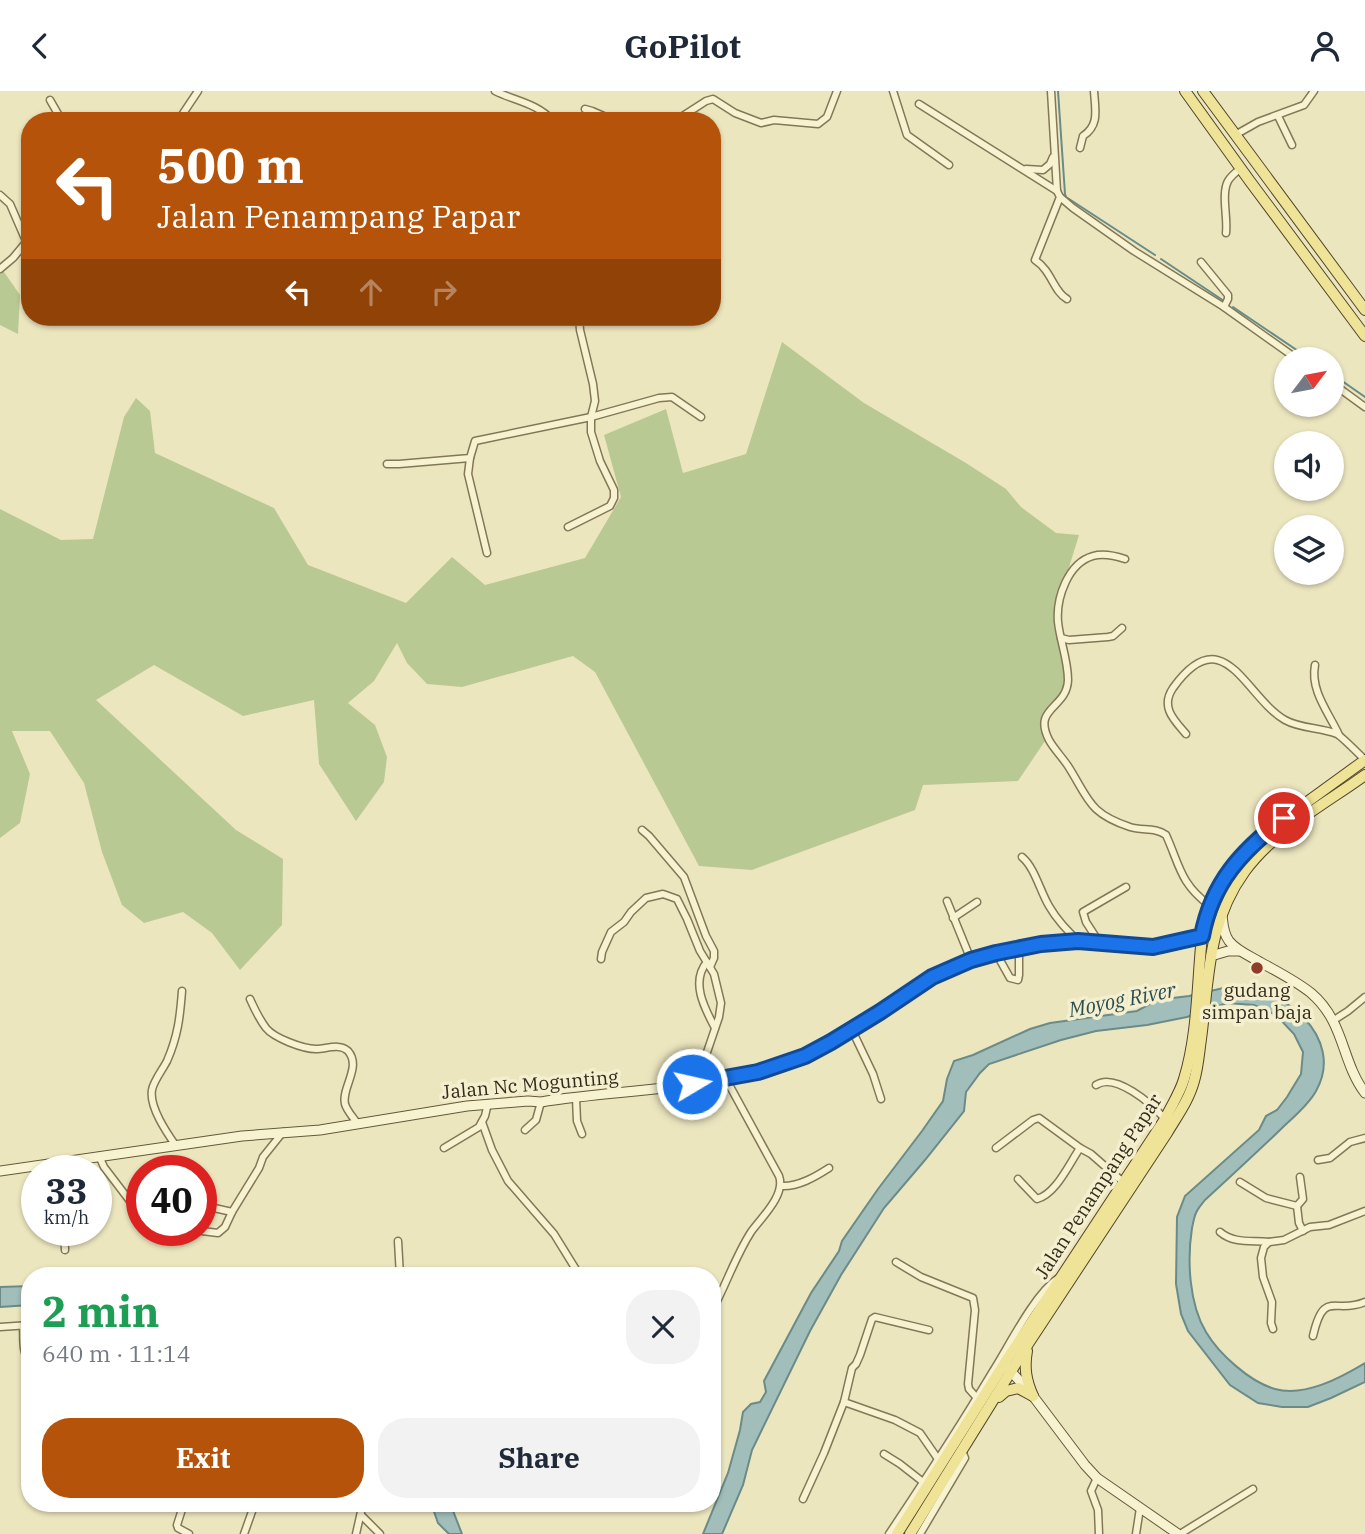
<!DOCTYPE html>
<meta charset="utf-8">
<style>
:root{--surface:#fff;--page:#f2f2f3;--text:#1f2937;--muted:#747a83;--accent:#b45309}
body{margin:0;font-family:"IBM Plex Serif",serif;background:var(--page);color:var(--text);height:100vh;display:flex;flex-direction:column;font-size:26px;white-space:nowrap}
*{box-sizing:border-box;margin:0}
p{font-size:23px;color:var(--muted)}
.icon{flex:none;width:38px;height:38px;fill:none;stroke:currentColor;stroke-width:2;stroke-linecap:round;stroke-linejoin:round}
.map{position:relative;flex:1;overflow:hidden}
.side{position:absolute;left:21px;top:1176px;width:700px;height:245px;display:flex;flex-direction:column;background:var(--surface);border-radius:28px;box-shadow:0 2px 5px #0004}
.side>*{flex:none}
.guide{position:absolute;left:21px;top:21px;width:700px;height:214px;border-radius:28px;box-shadow:0 2px 5px #0004;background:#b45309;color:#fff;overflow:hidden}
.needle{width:46px;rotate:58deg}
.tools{position:absolute;left:1274px;top:256px;display:grid;gap:14px}
.tools a{display:grid;place-items:center;width:70px;height:70px;border-radius:50%;background:var(--surface);box-shadow:0 2px 5px #0004;font-size:35px}
.speed{position:absolute;left:21px;top:1064px;display:flex;gap:14px;font-size:35px;font-weight:700;text-align:center}
.speed>*{display:grid;place-content:center;width:91px;height:91px;border-radius:50%;background:var(--surface);box-shadow:0 2px 5px #0004;line-height:1}
.speed small{font-size:18px;font-weight:400}
.speed .limit{border:10px solid #d22;background:#fff;color:#111}
.pin{position:absolute;display:grid;place-items:center;width:60px;height:60px;color:#fff;margin:-30px;border:4px solid #fff;border-radius:50%;box-shadow:0 2px 7px #0007}
.me{position:absolute;width:77px;margin:-38px;rotate:81deg;stroke-linejoin:round;filter:drop-shadow(0 0 5px #0008)}
.turn{display:flex;align-items:center;gap:24px;height:147px;padding:0 21px;font-size:32px}
.turn .icon{width:91px;height:91px;stroke-width:2.5}
.turn b{display:block;font-size:49px;line-height:60px}
.lanes{display:flex;align-items:center;height:66px;padding:0 21px;background:#0003;justify-content:center;gap:35px;direction:ltr}
.lanes .off{opacity:.35}
.round{display:grid;place-items:center;flex:none;width:74px;height:74px;border-radius:28px;background:var(--page)}
.summary{display:flex;align-items:center;justify-content:space-between;height:119px;padding:0 21px}
h1{font-size:42px;font-weight:700;line-height:52px;color:#1e9e55}
.action{display:flex;gap:14px;margin-top:auto;padding:14px 21px}
.action a{flex:1;height:80px;border-radius:28px;background:var(--accent);color:#fff;font-size:28px;font-weight:700;line-height:80px;text-align:center}
.action a+a{background:var(--page);color:var(--text)}
header{display:flex;justify-content:space-between;align-items:center;height:91px;padding:0 21px;background:var(--surface);font-size:32px;font-weight:700}
.map>svg:first-child{display:block}
.green{fill:#b9c993}
.water{fill:#a2beba;stroke:#6a8b88;stroke-width:2}
.lines{fill:none;stroke-linecap:round;stroke-linejoin:round}
.stream{stroke:#6a8b88;stroke-width:2}
.street-casing{stroke:#837758;stroke-width:9}
.secondary-casing{stroke:#65583b;stroke-width:11}
.primary-casing{stroke:#51442c;stroke-width:12}
.street{stroke:#f7f3d1;stroke-width:6}
.secondary{stroke:#f7f3d1;stroke-width:9}
.primary{stroke:#efe397;stroke-width:10}
.route-casing{stroke:#114b97;stroke-width:18}
.route{stroke:#1a73e8;stroke-width:12}
.poi-dot{fill:#903c2a;stroke:#f4efce;stroke-width:2.5}
.labels{text-anchor:middle;dominant-baseline:central;stroke-width:7;stroke-linejoin:round;paint-order:stroke}
.poi-label{font-size:19px;fill:#332b1c;stroke:#f4efce}
.street-label{font-size:19px;fill:#332b1c;stroke:#f4efce}
.water-label{font-size:21px;font-style:italic;fill:#2c4e53;stroke:#f4efce}
</style>
<header><svg class="icon" aria-label="back" viewBox="0 0 24 24"><path d="M15 5l-7 7 7 7"/></svg>GoPilot<svg class="icon" aria-label="person" viewBox="0 0 24 24"><circle cx="12" cy="8" r="4"/><path d="M4 21q1-7 8-7t8 7"/></svg></header>
<div class="map">
<svg width="1365" height="1443" viewBox="0 0 1365 1443">
<rect width="100%" height="100%" fill="#ece6bf"/>
<g class="green">
<path d="M0,179L4,181L20,204L18,243L0,234Z"/>
<path d="M782,251L864,312L966,372L1006,398L1021,416L1056,442L1079,444L1057,515L1065,583L1063,603L1046,627L1049,644L1018,690L923,694L915,719L752,779L699,775L595,581L573,565L462,596L427,593L407,572L397,552L374,590L348,612L375,634L387,666L384,691L356,730L319,673L314,609L243,625L154,574L96,609L236,739L283,768L282,834L240,879L212,842L183,821L144,832L122,814L102,761L84,692L50,640H12L30,683L20,732L0,747V418L61,449L93,448L124,326L136,307L150,320L155,362L274,417L308,474L406,512L452,466L485,494L585,467L621,406L604,344L666,318L683,382L746,363Z"/>
</g>
<g class="water">
<path d="M1232,895C1257,896 1286,908 1304,927C1323,947 1331,974 1316,1000C1308,1015 1292,1027 1280,1039C1255,1063 1230,1086 1205,1109C1202,1113 1198,1117 1196,1122C1194,1126 1193,1133 1192,1137C1187,1169 1189,1213 1206,1241C1219,1263 1250,1291 1275,1298C1305,1306 1340,1287 1365,1272V1291L1331,1307L1308,1316H1282L1258,1312L1230,1294L1188,1240L1181,1223L1176,1193L1177,1126L1185,1105L1259,1039L1266,1025L1277,1019L1287,1006L1301,983L1303,961L1294,943L1276,924L1254,914L1227,912L1187,926L1147,934L1096,940L1061,949L989,973L980,982L966,1001L964,1020L925,1069L884,1117L841,1184L810,1240L752,1359L743,1394L722,1443H703L728,1382L740,1339L743,1321L751,1313L760,1311L766,1301L764,1290L811,1202L839,1160L842,1150L878,1098L922,1040L943,1010L947,988L954,970L973,964L1030,938L1050,932L1137,920L1157,909L1189,905Z"/>
<path d="M30,1195V1214L0,1216V1196Z"/>
<path d="M431,1412H450L462,1443H449L438,1432Z"/>
</g>
<g class="lines">
<g class="stream">
<path d="M1058,0L1065,103L1066,106L1155,164"/>
<path d="M1161,168L1224,210"/>
<path d="M1233,216L1310,268"/>
<path d="M1332,283L1365,306"/>
</g>
<g class="street-casing">
<g id="street">
<path d="M495,0C515,10 537,12 553,30"/>
<path d="M893,0L907,44L949,74"/>
<path d="M1051,0L1057,100L1060,106L1073,117L1134,160L1224,216L1297,268"/>
<path d="M50,9L62,30"/>
<path d="M919,13L1057,100"/>
<path d="M585,18L592,20L615,30"/>
<path d="M1278,25L1292,54"/>
<path d="M178,30L198,0"/>
<path d="M675,30L706,10L713,8L735,22L761,32L774,29L818,33L827,26L837,0"/>
<path d="M1235,44L1258,31L1304,14L1314,0"/>
<path d="M1080,57L1083,45C1100,34 1095,18 1094,0"/>
<path d="M1026,78L1043,79L1050,73L1053,66"/>
<path d="M0,104L10,113L26,150"/>
<path d="M1060,106L1035,169C1052,180 1053,200 1067,208"/>
<path d="M28,119H30"/>
<path d="M1226,142C1228,127 1221,103 1228,90C1231,85 1236,81 1240,78"/>
<path d="M1201,171L1228,204V208L1224,216"/>
<path d="M0,178L13,167L28,149"/>
<path d="M1332,292L1365,316"/>
<path d="M470,367L468,383L487,462"/>
<path d="M387,373H399L470,367L475,350L591,326L659,307L672,306L701,326"/>
<path d="M568,436L610,415L614,407V399L600,370L591,341V326L595,310L593,293L580,239L579,226"/>
<path d="M1125,468C1116,465 1103,462 1093,465C1068,472 1056,507 1058,531C1060,550 1068,569 1068,589C1067,618 1032,616 1049,649C1054,658 1062,666 1068,675C1089,708 1088,722 1130,736C1143,740 1155,736 1166,744C1180,775 1180,792 1209,814"/>
<path d="M1061,547L1069,549L1108,546L1113,545L1122,537"/>
<path d="M1315,574C1310,600 1329,622 1339,644"/>
<path d="M1186,643C1174,629 1160,616 1173,597C1224,526 1245,606 1285,629C1301,638 1320,636 1337,643C1342,646 1359,663 1365,669"/>
<path d="M642,739L649,745L684,786L706,845L714,860V867L710,876"/>
<path d="M1022,766C1035,777 1040,800 1049,815C1057,829 1067,839 1078,850"/>
<path d="M947,810L971,869"/>
<path d="M953,827L977,811"/>
<path d="M1099,851L1086,831L1083,821L1126,796"/>
<path d="M996,862L1010,887L1018,889L1019,884V857"/>
<path d="M601,868L602,861L611,841L624,831L631,821L646,807L663,803L677,808L687,828L700,860L714,883L721,912L719,926L704,970L708,991"/>
<path d="M707,871C690,891 705,918 715,937"/>
<path d="M250,908C254,917 260,929 266,937C274,947 303,958 316,958C326,958 340,952 348,960C362,976 341,997 345,1013C347,1020 353,1026 357,1032"/>
<path d="M1334,929L1348,920L1365,906"/>
<path d="M852,939L873,983L881,1008"/>
<path d="M1096,994C1115,981 1152,1013 1165,1028"/>
<path d="M576,1007L577,1030L582,1043"/>
<path d="M482,1031L492,1059L508,1090L554,1143L580,1185"/>
<path d="M525,1039L536,1029L541,1011"/>
<path d="M176,1055C167,1042 149,1016 152,999C153,991 163,978 167,970C178,945 180,926 182,900"/>
<path d="M444,1057L479,1036L485,1025L488,1012"/>
<path d="M996,1057L1033,1029L1039,1027L1080,1057"/>
<path d="M99,1065L104,1076L136,1118L138,1121H142"/>
<path d="M1318,1069L1330,1067L1350,1051L1365,1047"/>
<path d="M1018,1088L1037,1108C1056,1103 1069,1073 1080,1057L1091,1063L1123,1091"/>
<path d="M1240,1091L1266,1107L1297,1115L1299,1132L1303,1140"/>
<path d="M781,1095C798,1096 815,1086 829,1077"/>
<path d="M201,1114L232,1121"/>
<path d="M1297,1115L1303,1108L1300,1086"/>
<path d="M64,1139L65,1159"/>
<path d="M202,1140L218,1142L225,1136L232,1121L259,1077L263,1066L283,1041"/>
<path d="M1220,1141C1234,1153 1252,1149 1269,1151"/>
<path d="M398,1150L400,1185"/>
<path d="M896,1171L921,1186L973,1207L975,1219L968,1293L969,1298L977,1307"/>
<path d="M712,1220C726,1194 735,1166 751,1141C761,1127 786,1104 779,1085L726,988"/>
<path d="M23,1235C24,1246 21,1261 30,1270"/>
<path d="M0,1236L30,1234"/>
<path d="M1273,1238L1271,1232L1272,1211L1263,1186L1261,1167L1264,1156L1269,1151L1284,1149L1310,1136L1329,1134L1365,1120"/>
<path d="M929,1239L875,1226L872,1228L860,1264L856,1273L852,1277L844,1311L895,1329L920,1342L938,1368"/>
<path d="M1313,1245C1324,1197 1335,1224 1365,1211"/>
<path d="M884,1363L900,1373L923,1391"/>
<path d="M1097,1387L1091,1400L1098,1419L1099,1443"/>
<path d="M803,1408L824,1362L844,1311"/>
<path d="M184,1412L177,1434L178,1437L189,1443"/>
<path d="M361,1424L380,1443"/>
<path d="M244,1443L255,1412"/>
<path d="M356,1443L363,1412"/>
<path d="M889,1443C925,1389 960,1335 993,1280C1009,1255 1034,1204 1057,1188"/>
<path d="M920,1443L965,1367L962,1360"/>
<path d="M1136,1443L1140,1417"/>
<path d="M1180,1443L1253,1398"/>
</g>
</g>
<g class="secondary-casing">
<g id="secondary">
<path d="M1222,824C1223,833 1223,842 1229,850C1237,860 1250,865 1260,871C1278,881 1296,890 1311,902C1345,931 1341,970 1365,1002"/>
<path d="M1211,865L1228,860H1240"/>
<path d="M0,1080L242,1045L320,1039L467,1015L528,1010L541,1011C629,997 723,1000 807,964C832,953 857,937 880,921C898,910 914,896 933,886C951,875 972,869 992,863C1025,853 1063,848 1097,851C1115,852 1132,856 1150,856C1168,856 1184,847 1202,845"/>
<path d="M1008,1277L1033,1305L1085,1374L1097,1387L1178,1443"/>
</g>
</g>
<g class="primary-casing">
<g id="primary">
<path d="M1185,0L1249,89L1365,245"/>
<path d="M1203,0L1365,219"/>
<path d="M1027,1260C1024,1277 1026,1289 1033,1305"/>
<path d="M999,1306L1006,1300L1018,1297L1033,1305"/>
<path d="M897,1443L1006,1270L1165,1028C1171,1015 1180,1002 1184,988C1198,943 1197,892 1202,845C1211,799 1232,771 1267,740L1365,669"/>
<path d="M910,1443L1028,1253L1167,1042C1177,1025 1189,1009 1194,990C1198,977 1199,962 1201,948C1209,888 1207,832 1245,780C1274,740 1325,713 1365,684"/>
</g>
</g>
<use href="#street" class="street"/>
<use href="#secondary" class="secondary"/>
<use href="#primary" class="primary"/>
</g>
<g class="lines">
<g class="route-casing">
<path id="route" d="M692,993L758,981L805,965L831,951L880,921L932,886L971,869L996,862L1041,853L1078,850L1153,856L1202,845C1212,791 1242,760 1284,727"/>
</g>
<use href="#route" class="route"/>
</g>
<circle class="poi-dot" cx="1257" cy="877" r="7"/>
<g class="labels">
<g class="poi-label">
<text x="1257" y="899">gudang<tspan x="1257" dy="22">simpan baja</tspan></text>
</g>
<g class="street-label">
<text transform="translate(530 993) rotate(-5)">Jalan Nc Mogunting</text>
<text transform="translate(1098 1095) rotate(-57)">Jalan Penampang Papar</text>
</g>
<g class="water-label">
<text transform="translate(1122 908) rotate(-11)">Moyog River</text>
</g>
</g>
</svg>
<div class="tools">
<a><svg class="needle" viewBox="-14 -14 28 28"><path d="M0-13l5 13h-10z" fill="#e53935"/><path d="M0 13l5-13h-10z" fill="#747a83"/></svg></a>
<a><svg class="icon" aria-label="sound" viewBox="0 0 24 24"><path d="M4 9h4l5-4v14l-5-4H4zM17 9q2 3 0 6"/></svg></a>
<a><svg class="icon" aria-label="layers" viewBox="0 0 24 24"><path d="M12 4l9 5-9 5-9-5zM3 14l9 5 9-5"/></svg></a>
</div>
<div class="speed"><div>33<small>km/h</small></div><div class="limit">40</div></div>
<div class="pin" style="left:1284px;top:727px;background:#d93025"><svg class="icon" aria-label="arrive" viewBox="0 0 24 24"><path d="M6 21V4h12l-3 4 3 4H6"/></svg></div>
<svg class="me" style="left:692px;top:993px" viewBox="-20 -20 40 40"><circle r="17" fill="#1a73e8" stroke="#fff" stroke-width="3"/><path d="M0-11L8 9 0 5-8 9z" fill="#fff"/></svg>
<div class="guide">
<div class="turn"><svg class="icon" aria-label="left" viewBox="0 0 24 24"><path d="M17 20v-9H6M10 6l-5 5 5 5"/></svg><div><b>500 m</b>Jalan Penampang Papar</div></div>
<div class="lanes"><svg class="icon" aria-label="left" viewBox="0 0 24 24"><path d="M17 20v-9H6M10 6l-5 5 5 5"/></svg><svg class="icon off" aria-label="ahead" viewBox="0 0 24 24"><path d="M12 20V5M6 11l6-6 6 6"/></svg><svg class="icon off" aria-label="right" viewBox="0 0 24 24"><path d="M7 20v-9h11M14 6l5 5-5 5"/></svg></div>
</div>
<section class="side">
<div class="summary"><div><h1>2 min</h1><p>640 m · 11:14</p></div><a class="round"><svg class="icon" aria-label="close" viewBox="0 0 24 24"><path d="M6 6l12 12M18 6L6 18"/></svg></a></div>
<div class="action"><a>Exit</a><a>Share</a></div>
</section>
</div>
